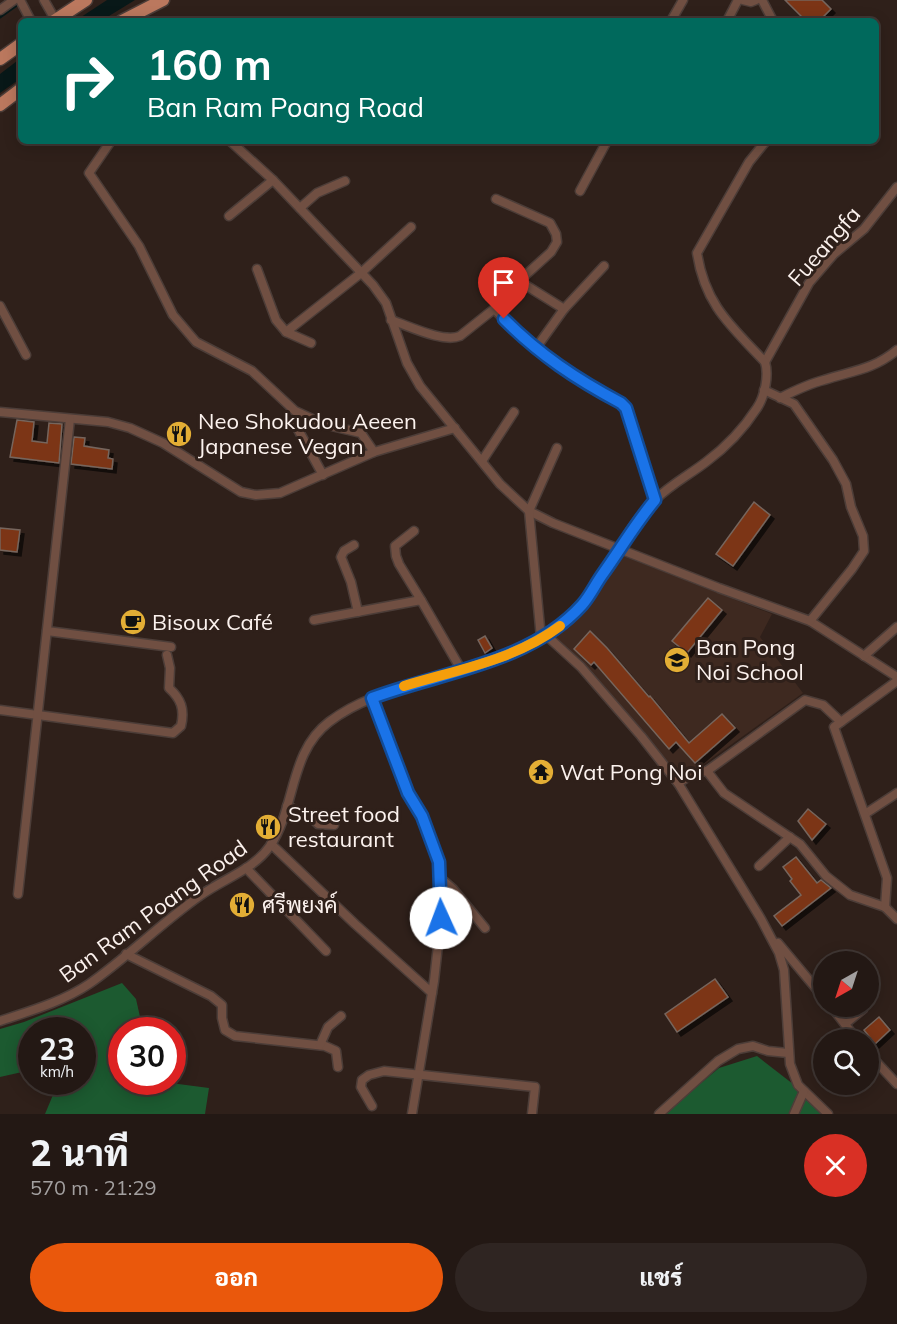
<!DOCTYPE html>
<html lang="th">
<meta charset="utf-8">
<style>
:root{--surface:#231814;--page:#2f2522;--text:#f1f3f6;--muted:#a3a0a0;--line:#403734;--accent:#ea580c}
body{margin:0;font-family:Mulish,Sarabun,sans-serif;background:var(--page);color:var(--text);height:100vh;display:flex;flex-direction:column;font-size:22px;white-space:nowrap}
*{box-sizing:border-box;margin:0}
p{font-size:20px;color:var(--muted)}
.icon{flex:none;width:33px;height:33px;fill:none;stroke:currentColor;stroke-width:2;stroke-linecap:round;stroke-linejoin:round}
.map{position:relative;height:1114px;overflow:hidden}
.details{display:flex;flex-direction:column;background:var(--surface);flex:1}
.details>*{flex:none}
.top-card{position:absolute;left:18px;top:18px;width:861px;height:126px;border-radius:9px;box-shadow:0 3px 15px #0003,0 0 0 2px var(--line);background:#00695c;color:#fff;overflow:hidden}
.needle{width:39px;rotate:219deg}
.buttons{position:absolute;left:813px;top:951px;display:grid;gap:12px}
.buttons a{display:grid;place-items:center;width:66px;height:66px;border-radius:50%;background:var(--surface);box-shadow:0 3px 15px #0003,0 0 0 2px var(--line);font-size:30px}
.speed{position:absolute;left:18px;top:1017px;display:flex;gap:12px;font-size:30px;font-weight:700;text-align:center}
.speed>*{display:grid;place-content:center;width:78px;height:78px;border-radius:50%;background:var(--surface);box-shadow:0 3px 15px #0003,0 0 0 2px var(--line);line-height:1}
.speed small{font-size:15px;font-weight:400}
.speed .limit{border:9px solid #d22;background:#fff;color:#111}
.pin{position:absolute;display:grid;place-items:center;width:51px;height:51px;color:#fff;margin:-62px -26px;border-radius:50% 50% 50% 0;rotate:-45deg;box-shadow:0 0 6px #0007}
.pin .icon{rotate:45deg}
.me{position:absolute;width:66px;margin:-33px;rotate:358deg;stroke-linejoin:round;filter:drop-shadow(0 0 4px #0008)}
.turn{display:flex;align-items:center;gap:21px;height:126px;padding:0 30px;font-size:27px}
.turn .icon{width:78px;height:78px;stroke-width:2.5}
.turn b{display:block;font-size:42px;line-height:51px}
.round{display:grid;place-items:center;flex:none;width:63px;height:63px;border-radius:32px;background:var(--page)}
.head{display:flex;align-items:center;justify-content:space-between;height:102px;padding:0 30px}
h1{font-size:36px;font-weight:800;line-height:45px}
.action{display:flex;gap:12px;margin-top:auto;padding:12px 30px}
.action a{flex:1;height:69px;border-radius:36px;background:var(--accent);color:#fff;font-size:24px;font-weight:800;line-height:69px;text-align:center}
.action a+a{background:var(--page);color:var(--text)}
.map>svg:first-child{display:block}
.built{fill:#3e2920}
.green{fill:#1c5a30}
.water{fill:#081818}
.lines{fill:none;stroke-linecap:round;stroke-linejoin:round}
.stream{stroke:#081818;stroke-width:3}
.building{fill:#7c3613;stroke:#76655d;stroke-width:1.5;filter:url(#shadow)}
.minor-casing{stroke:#4c3d38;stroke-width:11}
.primary-casing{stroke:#4c3d38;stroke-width:15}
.minor{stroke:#704f42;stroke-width:8}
.primary{stroke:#bb785e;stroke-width:12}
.route-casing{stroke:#114b97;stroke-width:15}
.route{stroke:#1a73e8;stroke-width:10}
.slow{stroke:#f59e0b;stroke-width:10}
.labels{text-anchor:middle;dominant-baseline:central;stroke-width:6;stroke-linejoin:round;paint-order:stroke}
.street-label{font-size:22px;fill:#fcf2ee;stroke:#2f201a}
.poi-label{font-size:22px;fill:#fcf2ee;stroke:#2f201a;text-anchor:start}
</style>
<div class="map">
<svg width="897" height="1114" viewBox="0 0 897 1114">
<defs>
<filter id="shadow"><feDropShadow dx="4" dy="4" stdDeviation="0" flood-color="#0009"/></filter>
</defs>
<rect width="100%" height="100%" fill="#2f201a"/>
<path class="built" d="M623,556L772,614L760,637L803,693L682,780L599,682L554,638L583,613Z"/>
<g class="green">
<path d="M122,983L136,999L143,1030H122V1082H163L209,1088L205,1114H45L58,1083L57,1082H82V1030H32L31,1070L0,1077V1029L24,1022Z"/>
<path d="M757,1056L793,1084L823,1114H664L719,1068Z"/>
</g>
<g class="water">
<path d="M107,0H135L101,21H75Z"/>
<path d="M21,58V78L0,93V74Z"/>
</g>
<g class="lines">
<path class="stream" d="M0,17L21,2"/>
</g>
<g class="building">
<path d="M785,0H822L831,9L819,21H806Z"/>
<path d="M17,420L34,422L32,441L47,443L49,423L62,424L59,463L10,457Z"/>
<path d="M74,437L85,438L84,446L109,450L108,458L113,459L112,469L71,464Z"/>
<path d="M754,502L770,515L733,566L716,554Z"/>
<path d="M0,528L20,530L17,552L0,550Z"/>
<path d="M708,598L722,610L687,653L672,641Z"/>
<path d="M590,631L607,648L649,697L650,696L689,743L722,714L735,728L695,763L676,742L669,749L594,662L591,665L574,649Z"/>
<path d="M485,636L492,648L485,653L478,640Z"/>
<path d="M808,809L826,824L812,840L798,821Z"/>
<path d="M796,857L817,883L821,880L831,888L782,926L774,916L801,895L790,881L792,879L783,867Z"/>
<path d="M715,979L728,997L677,1032L665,1014Z"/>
<path d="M879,1017L890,1030L875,1044L864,1030Z"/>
</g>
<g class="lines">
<g class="minor-casing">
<g id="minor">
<path d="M20,0L31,21"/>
<path d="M44,0L56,21"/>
<path d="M743,0L751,2L756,0"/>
<path d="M762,0L773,21"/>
<path d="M0,10L14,0"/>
<path d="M671,21L683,0"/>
<path d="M727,21L738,0"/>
<path d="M111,141L89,173L139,246L173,315L196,342L252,371L295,411L323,424L361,433L374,452"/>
<path d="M230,141L273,180L373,285L386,303L407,363L420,386L500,484L529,511L553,523L719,588L810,621L897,677"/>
<path d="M580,191L607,141"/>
<path d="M300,208L317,193L345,181"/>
<path d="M229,216L273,180"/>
<path d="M257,269L276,320L286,332L311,343"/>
<path d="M519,281L564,309L536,348"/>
<path d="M0,306L26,355"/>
<path d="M494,309C520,335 549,360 580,381C593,389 608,396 621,403L626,408L655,500"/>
<path d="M564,309L604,266"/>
<path d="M391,320C409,326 443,343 460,336L494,309L519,281L551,252L557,242L556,234L550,223L496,199"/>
<path d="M286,332L361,273L411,227"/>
<path d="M765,362L809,283L834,254L864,229L897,187"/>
<path d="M764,390L794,404L833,460L846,484L851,507L863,536L864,551L852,569L810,621"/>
<path d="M780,398C794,391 808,384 824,380C851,371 873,370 897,350"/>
<path d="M0,412L108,422L130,428L163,443L241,492L256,495L280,493L374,452L455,428"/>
<path d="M295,424L323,475"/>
<path d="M482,461L514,412"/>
<path d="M414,531L395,546L396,556L399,564L421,600"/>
<path d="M354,545L344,551L341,557L351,582L358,612"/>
<path d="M314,620L421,600L462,671"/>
<path d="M47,631L171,647"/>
<path d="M547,636L581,667L641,736L678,783L761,919L779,953L784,970L790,1064L798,1085L828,1114"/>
<path d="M541,638L529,511L557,448"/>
<path d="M864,656L897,627"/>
<path d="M372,698L408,793L422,816L439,862L441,918L434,981L412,1114"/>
<path d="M0,710L173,733L181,726C185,709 181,699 169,688L170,668L167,655"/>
<path d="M707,771L724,793L800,844L826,876L850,895L885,907L897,919"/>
<path d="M678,783L694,773L707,771L805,700L823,705L841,722"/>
<path d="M287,806L311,817L318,824L334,825"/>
<path d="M865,814L897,793"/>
<path d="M271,844L355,924L432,993"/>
<path d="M759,866L790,837"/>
<path d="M246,868L326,951"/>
<path d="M439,877L453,889L485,928"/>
<path d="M18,894L70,419"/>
<path d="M885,907L887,878L834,727L897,681"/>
<path d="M778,943L824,998"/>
<path d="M126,954L211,996L222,1005V1018L225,1030L235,1036L325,1046L336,1051L338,1067"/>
<path d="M831,1006L857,1040"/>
<path d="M0,1021C30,1011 62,1002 89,984C128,957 162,922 201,895C225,878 253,870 270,846C296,808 289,752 329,722C368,692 416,686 462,671C490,662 520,651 546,637C599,607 614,539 655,500C670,485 689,475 706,462C725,448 744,428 757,408C765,396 769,375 765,362C731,326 705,305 697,253L749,162L766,141"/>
<path d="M845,1024L863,1009"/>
<path d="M320,1045L328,1027L341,1016"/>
<path d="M868,1053L897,1084"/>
<path d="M372,1106L361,1087L362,1080L369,1075L384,1071L535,1087L532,1114"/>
<path d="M659,1114L718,1061L738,1049L753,1046L768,1051L788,1053"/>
<path d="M794,1114L804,1091"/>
</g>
</g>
<g class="primary-casing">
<g id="primary">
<path d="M54,21L86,0"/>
<path d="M122,21L163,0"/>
<path d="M0,59L21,44"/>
<path d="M0,105L21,89"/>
</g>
</g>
<use href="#minor" class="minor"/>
<use href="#primary" class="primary"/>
</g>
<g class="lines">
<g class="route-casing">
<path id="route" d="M441,918L439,862L422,816L408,793L372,698C441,672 530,663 582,605C590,596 595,585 602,575C620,550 635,524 655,500L626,408L621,403C576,379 540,355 504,319"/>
</g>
<use href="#route" class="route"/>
<path class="slow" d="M404,686C456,670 515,660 560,626"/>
</g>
<defs>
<g id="restaurant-disc" transform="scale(1.35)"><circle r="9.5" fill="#e3ae35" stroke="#2f201a"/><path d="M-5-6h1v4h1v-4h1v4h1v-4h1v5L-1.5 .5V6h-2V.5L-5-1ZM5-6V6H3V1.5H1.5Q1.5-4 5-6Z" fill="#111"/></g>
<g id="cafe-disc" transform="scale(1.35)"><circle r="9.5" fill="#e3ae35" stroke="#2f201a"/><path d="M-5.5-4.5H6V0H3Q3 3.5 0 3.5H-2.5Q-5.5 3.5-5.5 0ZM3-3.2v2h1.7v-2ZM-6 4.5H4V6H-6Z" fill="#111"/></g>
<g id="school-disc" transform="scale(1.35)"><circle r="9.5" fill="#e3ae35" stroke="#2f201a"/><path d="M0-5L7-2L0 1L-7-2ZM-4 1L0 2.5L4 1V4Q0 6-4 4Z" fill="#111"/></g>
<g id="temple-disc" transform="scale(1.35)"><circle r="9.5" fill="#e3ae35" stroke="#2f201a"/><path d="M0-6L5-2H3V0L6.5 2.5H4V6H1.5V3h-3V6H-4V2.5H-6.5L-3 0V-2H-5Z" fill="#111"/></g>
</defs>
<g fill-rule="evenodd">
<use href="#restaurant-disc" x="179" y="434"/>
<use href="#cafe-disc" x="133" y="622"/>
<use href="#school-disc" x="677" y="660"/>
<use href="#temple-disc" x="541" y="772"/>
<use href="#restaurant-disc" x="268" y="827"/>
<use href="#restaurant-disc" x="242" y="905"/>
</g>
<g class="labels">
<g class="street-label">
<text transform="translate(824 246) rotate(-49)">Fueangfa</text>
<text transform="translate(153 911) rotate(-36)">Ban Ram Poang Road</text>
</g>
<g class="poi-label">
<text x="198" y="421">Neo Shokudou Aeeen<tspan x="198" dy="25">Japanese Vegan</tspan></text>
<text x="152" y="622">Bisoux Café</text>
<text x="696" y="647">Ban Pong<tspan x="696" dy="25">Noi School</tspan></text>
<text x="560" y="772">Wat Pong Noi</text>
<text x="288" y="814">Street food<tspan x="288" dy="25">restaurant</tspan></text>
<text x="262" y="905">ศรีพยงค์</text>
</g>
</g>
</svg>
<div class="buttons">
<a><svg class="needle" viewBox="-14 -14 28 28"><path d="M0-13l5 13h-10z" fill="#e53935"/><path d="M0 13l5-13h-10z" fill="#a3a0a0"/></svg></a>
<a><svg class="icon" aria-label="search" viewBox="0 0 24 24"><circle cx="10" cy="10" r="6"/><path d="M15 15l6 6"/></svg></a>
</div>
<div class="speed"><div>23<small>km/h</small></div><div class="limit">30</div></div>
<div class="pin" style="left:504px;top:319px;background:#d93025"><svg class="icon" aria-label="arrive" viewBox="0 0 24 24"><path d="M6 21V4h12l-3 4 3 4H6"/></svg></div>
<svg class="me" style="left:441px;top:918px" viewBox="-20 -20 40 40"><circle r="19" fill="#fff"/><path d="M0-13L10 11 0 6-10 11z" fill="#1a73e8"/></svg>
<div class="top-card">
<div class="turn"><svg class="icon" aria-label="right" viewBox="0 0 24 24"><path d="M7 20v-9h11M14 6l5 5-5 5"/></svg><div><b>160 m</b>Ban Ram Poang Road</div></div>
</div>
</div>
<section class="details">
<div class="head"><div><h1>2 นาที</h1><p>570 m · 21:29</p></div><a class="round" style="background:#d93025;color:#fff"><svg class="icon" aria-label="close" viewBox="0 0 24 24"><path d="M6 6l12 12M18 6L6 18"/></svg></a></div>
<div class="action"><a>ออก</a><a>แชร์</a></div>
</section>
